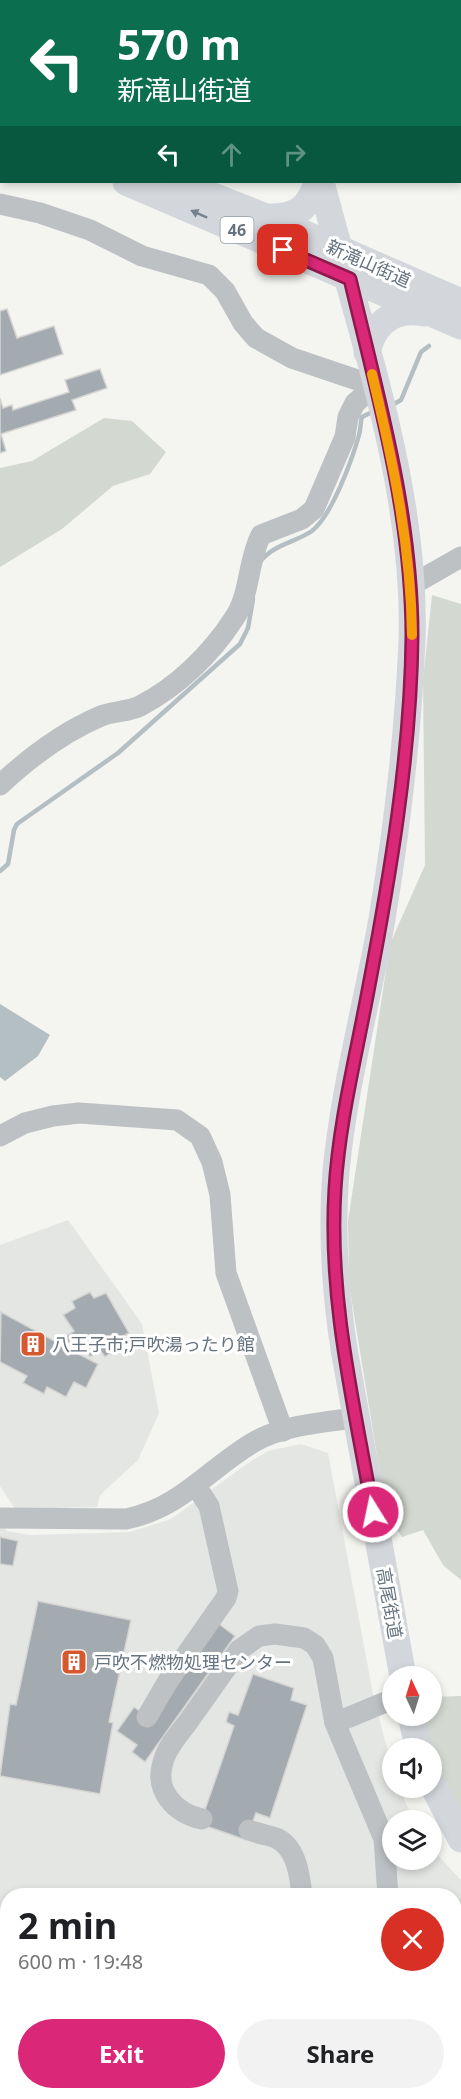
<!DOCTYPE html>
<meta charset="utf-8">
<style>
:root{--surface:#fff;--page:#f2f2f2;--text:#202124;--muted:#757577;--accent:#db2777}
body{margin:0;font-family:"Noto Sans","Noto Sans JP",sans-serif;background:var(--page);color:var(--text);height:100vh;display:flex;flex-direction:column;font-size:22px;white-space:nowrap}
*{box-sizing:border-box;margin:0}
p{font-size:20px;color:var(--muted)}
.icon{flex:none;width:33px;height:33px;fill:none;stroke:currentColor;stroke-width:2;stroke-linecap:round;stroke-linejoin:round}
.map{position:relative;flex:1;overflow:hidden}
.drawer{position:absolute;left:0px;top:1888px;width:462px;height:212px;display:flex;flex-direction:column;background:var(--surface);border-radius:24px 24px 0 0;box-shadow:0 3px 9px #0003}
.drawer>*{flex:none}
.top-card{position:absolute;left:0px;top:0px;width:462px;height:183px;box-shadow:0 3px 9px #0003;background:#0b6e4f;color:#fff;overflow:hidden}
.needle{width:39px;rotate:356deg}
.buttons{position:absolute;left:382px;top:1666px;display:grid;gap:12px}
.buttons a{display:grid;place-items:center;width:60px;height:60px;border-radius:50%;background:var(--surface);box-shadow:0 3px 9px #0003;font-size:30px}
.pin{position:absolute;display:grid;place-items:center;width:51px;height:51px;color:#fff;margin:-26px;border-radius:12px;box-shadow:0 3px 9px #0006}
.me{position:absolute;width:66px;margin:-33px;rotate:350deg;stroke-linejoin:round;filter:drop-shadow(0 0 4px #0008)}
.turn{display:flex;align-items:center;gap:21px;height:126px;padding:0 18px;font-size:27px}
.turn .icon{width:78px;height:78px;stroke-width:2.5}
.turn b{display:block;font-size:42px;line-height:51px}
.lanes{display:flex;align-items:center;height:57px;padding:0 18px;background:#0003;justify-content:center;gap:30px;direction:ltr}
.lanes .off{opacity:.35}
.round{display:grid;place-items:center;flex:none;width:63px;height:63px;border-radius:32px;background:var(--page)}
.summary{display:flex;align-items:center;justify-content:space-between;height:102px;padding:0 18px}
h1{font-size:36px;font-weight:700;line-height:45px}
.primary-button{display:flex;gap:12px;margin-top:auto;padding:12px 18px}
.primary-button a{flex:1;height:69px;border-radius:36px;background:var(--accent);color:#fff;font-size:24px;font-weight:700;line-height:69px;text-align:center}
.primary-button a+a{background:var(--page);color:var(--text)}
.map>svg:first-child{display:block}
.built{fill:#e4e6e4}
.green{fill:#d3d9d0}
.water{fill:#b4bfc3}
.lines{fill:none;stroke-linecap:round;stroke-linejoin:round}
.stream{stroke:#b4bfc3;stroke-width:4.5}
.building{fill:#a4abb0;stroke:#d5d5d3;stroke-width:1.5}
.minor{stroke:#bdc1c4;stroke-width:21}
.major{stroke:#d3d7db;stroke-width:27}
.oneway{fill:#76828d}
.route-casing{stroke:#8e194d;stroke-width:15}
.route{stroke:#db2777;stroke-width:10}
.slow{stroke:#f59e0b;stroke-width:10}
.labels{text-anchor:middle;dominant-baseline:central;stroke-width:6;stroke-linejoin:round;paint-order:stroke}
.shield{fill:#fff;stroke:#939da5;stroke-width:1.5}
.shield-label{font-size:16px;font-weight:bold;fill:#65737f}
.street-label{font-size:18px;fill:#65737f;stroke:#fff}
.poi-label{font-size:18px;fill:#65737f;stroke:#fff;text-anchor:start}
</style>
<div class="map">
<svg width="461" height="2099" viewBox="0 0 461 2099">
<rect width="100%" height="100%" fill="#f4f4f0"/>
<g class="built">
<path d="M68,1220L142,1324L159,1413L138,1460L100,1495L97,1507L15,1509L0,1486V1245Z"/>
<path d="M301,1444L328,1453L373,1694L393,1771V1788H399L414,1821H393V1860H432V1849L461,1880V1899L455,1905L454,1896H245L224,1890L222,1896H8L7,1942L0,1939V1521L7,1531L29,1535L130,1532L171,1519L248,1463L268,1451Z"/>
</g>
<g class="green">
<path d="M104,418L132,421L166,452L150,474L113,486L62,529L0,567V468L32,461Z"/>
<path d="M432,595L461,604V1580L443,1565L423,1530L402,1537L392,1522L393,1506L385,1505L349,1284L348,1221L390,944L425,865L423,680Z"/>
<path d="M461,1696V1824L440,1789L432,1767V1749L416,1716H432V1697Z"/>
<path d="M461,1899V2099H0V1939L7,1942L8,2092H454V1905Z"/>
</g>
<path class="water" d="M0,1004L50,1035L38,1056L5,1081L0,1077Z"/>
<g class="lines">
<g class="stream">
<path d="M161,0L162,2"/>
<path d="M460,16H461"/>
<path d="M394,404L401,400L421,352L429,346"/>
<path d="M260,562C272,545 296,542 312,531C332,515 352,460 359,435C361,429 360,423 362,417L370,413"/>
<path d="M0,871L8,864L14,830L17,824L118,753L240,644L248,628L253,599"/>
</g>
</g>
<g class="building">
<path d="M7,309L17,338L54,326L63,354L0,375V311Z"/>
<path d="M100,369L107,388L72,400L76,410L1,434L6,451L0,453V398L3,408L12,405L13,410L69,392L65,380Z"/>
<path d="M90,1292L94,1298L106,1293L129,1333L118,1339L122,1346L105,1357L100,1350L90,1357L78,1337L63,1346L98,1364L86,1388L74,1382L66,1397L47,1387L44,1394L23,1383L27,1376L0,1362L1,1312L56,1342L74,1331L63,1315L75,1308L72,1301Z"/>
<path d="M0,1537L18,1541L13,1566L0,1564Z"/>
<path d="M38,1601L131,1620L109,1722L113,1723L100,1794L0,1776L10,1704L16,1705Z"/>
<path d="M215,1621L235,1636L145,1762L132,1752L137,1745L117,1731L134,1707L152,1720Z"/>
<path d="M253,1674L294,1688L291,1700L307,1705L270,1818L256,1813L246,1840L200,1824L234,1726L226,1722L229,1712L238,1715Z"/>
</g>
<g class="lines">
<g class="minor">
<path d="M0,204L40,213L90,230L142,256L209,275L225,291L243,323L256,338L292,358L375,386"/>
<path d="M410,586L461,557"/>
<path d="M0,785C29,758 63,732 101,716C113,711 128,712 140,706C177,687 211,654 233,620C251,595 247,562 261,535L302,519L314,509L345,437L348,417L355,403L375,386"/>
<path d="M0,1136L25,1123L53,1116L79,1113L177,1120L200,1136L212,1162L220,1195L226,1273L283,1431"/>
<path d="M0,1518L126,1519C181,1508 208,1469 254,1442C284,1425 324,1422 356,1418"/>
<path d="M147,1717L168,1681L226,1598L228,1591L209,1506L196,1486"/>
<path d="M335,1723L393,1699"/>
<path d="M202,1819C175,1813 154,1791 163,1762C167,1747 179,1734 188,1722C205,1698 222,1674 239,1650L259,1636L275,1634L304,1638L315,1645L323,1658L335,1723L384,1839L388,1896"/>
<path d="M249,1830C258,1834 270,1835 278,1839C297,1849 300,1877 302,1896"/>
<path d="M454,1952L461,1950"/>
<path d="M0,2014L8,2015"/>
</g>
<g class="major">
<path d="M270,0V2"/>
<path d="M0,98L2,99"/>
<path d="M0,136H2"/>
<path d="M126,182L461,326"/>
<path d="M177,182L266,217L461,302"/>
<path d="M321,182C359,329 417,487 412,641C408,734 397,828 382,919C367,1003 344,1087 336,1171C331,1231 335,1290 344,1349L403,1677"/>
<path d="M266,217C294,218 309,210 317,182"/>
<path d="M367,352C374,323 393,307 424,313"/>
<path d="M411,1716L419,1749"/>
<path d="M432,1784L461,1839"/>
</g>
</g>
<defs><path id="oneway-solid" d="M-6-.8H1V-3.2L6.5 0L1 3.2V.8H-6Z" transform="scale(1.5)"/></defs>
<use class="oneway" href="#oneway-solid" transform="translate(199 214) rotate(-156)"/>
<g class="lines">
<g class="route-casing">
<path id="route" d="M283,250L350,279C378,397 412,514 412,636C411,753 390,876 368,991C356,1056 339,1122 335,1189C328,1298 354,1405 373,1512"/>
</g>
<use href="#route" class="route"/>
<path class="slow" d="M372,374C393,461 411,546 412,635"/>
</g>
<defs>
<g id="building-square" transform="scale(1.35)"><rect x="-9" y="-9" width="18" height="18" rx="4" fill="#d6582f" stroke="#fff"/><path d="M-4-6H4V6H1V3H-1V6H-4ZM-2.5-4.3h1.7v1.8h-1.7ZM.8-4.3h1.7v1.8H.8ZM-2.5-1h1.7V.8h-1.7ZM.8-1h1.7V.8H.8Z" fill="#fff"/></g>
</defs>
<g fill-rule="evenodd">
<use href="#building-square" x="33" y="1344"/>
<use href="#building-square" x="74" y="1662"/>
</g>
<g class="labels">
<rect class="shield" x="220.5" y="217" width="33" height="26" rx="4.5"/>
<g class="shield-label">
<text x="237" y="230">46</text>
</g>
<g class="street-label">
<text transform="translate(369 263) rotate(24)">新滝山街道</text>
<text transform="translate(390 1603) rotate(80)">高尾街道</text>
</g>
<g class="poi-label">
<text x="52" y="1344">八王子市;戸吹湯ったり館</text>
<text x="94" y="1662">戸吹不燃物処理センター</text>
</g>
</g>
</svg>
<div class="buttons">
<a><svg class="needle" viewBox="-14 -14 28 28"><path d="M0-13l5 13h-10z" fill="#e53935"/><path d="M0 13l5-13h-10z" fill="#757577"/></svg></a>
<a><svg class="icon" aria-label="sound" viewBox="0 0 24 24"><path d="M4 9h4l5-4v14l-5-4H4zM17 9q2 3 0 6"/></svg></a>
<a><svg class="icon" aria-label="layers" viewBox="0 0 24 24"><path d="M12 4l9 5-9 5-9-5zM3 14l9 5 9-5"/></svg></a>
</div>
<div class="pin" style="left:283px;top:250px;background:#d93025"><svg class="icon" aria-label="arrive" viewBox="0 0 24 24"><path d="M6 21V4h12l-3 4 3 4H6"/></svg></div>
<svg class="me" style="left:373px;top:1512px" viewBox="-20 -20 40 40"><circle r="17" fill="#db2777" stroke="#fff" stroke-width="3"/><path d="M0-11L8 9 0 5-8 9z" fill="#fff"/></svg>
<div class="top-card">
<div class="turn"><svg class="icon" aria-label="left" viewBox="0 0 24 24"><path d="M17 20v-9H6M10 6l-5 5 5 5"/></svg><div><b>570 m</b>新滝山街道</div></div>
<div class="lanes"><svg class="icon" aria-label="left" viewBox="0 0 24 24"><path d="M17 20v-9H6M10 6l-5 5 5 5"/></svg><svg class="icon off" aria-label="ahead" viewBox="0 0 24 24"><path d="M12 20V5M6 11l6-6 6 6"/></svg><svg class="icon off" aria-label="right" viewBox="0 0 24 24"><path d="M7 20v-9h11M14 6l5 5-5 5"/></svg></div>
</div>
<section class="drawer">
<div class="summary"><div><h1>2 min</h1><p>600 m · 19:48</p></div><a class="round" style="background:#d93025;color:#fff"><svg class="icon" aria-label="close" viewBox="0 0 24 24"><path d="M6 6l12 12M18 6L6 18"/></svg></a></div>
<div class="primary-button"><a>Exit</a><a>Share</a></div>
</section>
</div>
